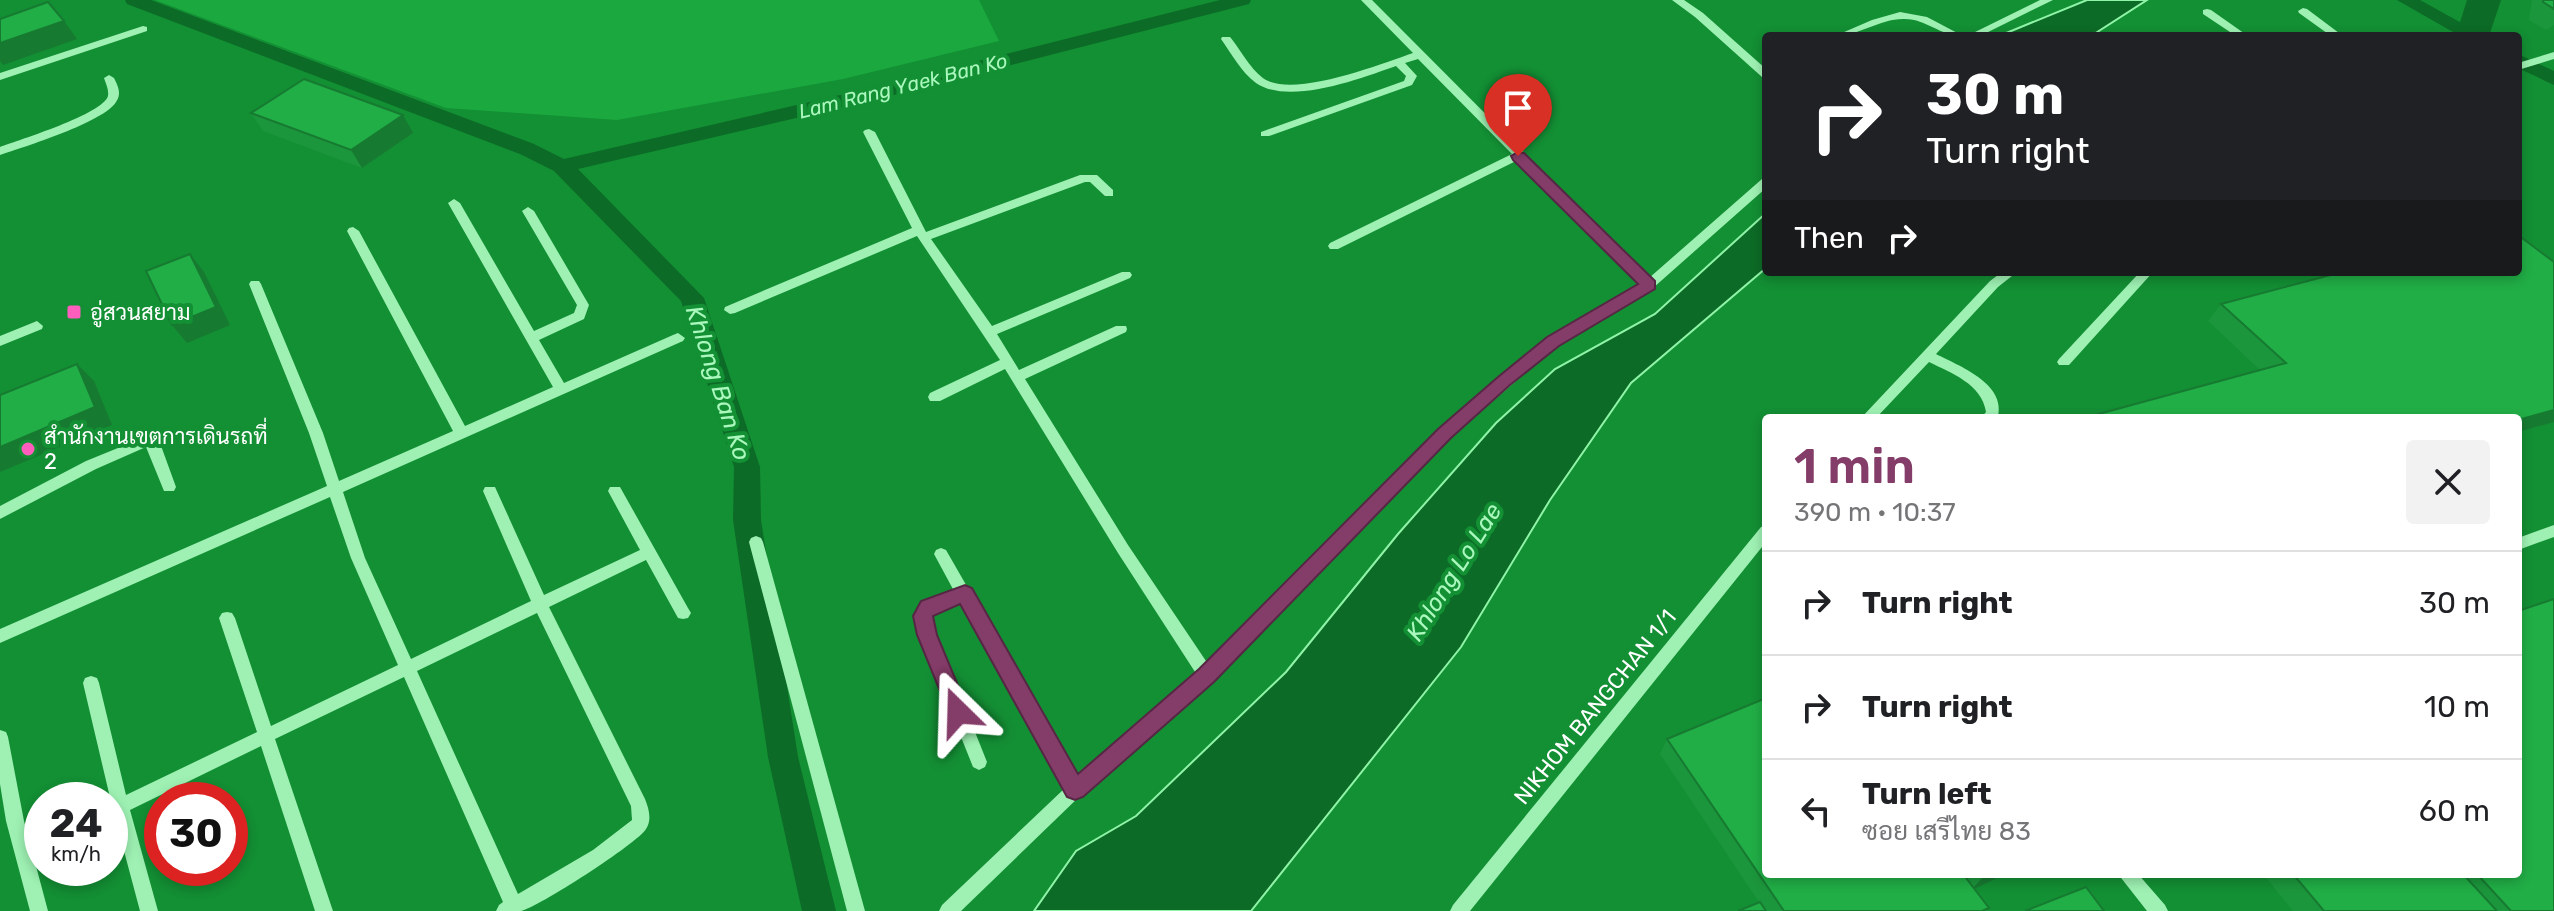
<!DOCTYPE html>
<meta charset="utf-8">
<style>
:root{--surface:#fff;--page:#f2f2f2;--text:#202124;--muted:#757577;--line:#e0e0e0;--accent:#843c68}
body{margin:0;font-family:Rubik,Sarabun,sans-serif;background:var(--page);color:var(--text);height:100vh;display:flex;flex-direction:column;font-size:30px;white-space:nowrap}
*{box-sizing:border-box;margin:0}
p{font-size:26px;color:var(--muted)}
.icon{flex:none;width:44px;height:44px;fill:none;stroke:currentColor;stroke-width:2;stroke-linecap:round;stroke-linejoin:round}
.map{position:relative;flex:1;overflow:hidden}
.panel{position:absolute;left:1762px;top:414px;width:760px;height:464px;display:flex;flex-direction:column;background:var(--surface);border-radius:8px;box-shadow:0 4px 12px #0003}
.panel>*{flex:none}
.top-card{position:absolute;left:1762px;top:32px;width:760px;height:244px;border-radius:8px;box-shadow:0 4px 12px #0003;background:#202124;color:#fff;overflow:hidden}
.speed{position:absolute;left:24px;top:782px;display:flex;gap:16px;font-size:40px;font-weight:700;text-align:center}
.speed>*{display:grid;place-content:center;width:104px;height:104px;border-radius:50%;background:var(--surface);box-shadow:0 4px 12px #0003;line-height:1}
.speed small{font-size:20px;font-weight:400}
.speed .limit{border:12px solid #d22;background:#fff;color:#111}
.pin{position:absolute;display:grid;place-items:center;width:68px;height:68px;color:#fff;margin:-82px -34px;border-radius:50% 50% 50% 0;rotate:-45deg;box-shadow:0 0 8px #0007}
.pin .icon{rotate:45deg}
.me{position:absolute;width:88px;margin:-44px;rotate:338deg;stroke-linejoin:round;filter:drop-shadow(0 0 6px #0008)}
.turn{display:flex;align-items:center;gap:28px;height:168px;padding:0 32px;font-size:36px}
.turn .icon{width:104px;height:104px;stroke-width:2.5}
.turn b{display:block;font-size:56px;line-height:68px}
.then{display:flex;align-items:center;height:76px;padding:0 32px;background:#0003;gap:16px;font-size:30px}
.round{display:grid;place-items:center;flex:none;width:84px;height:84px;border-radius:8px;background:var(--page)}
.headline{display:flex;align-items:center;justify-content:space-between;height:136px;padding:0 32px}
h1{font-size:48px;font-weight:600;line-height:60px;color:var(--accent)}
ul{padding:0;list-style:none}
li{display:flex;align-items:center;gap:24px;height:104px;padding:0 32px;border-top:2px solid var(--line)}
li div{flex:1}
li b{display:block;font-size:30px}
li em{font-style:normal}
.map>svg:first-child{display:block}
.green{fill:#1ba93f}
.water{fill:#0c6b26;stroke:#90f4a8;stroke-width:2}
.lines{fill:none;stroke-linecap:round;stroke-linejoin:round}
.canal{fill:#0c6b26;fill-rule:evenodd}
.river{fill:#0c6b26;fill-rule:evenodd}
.minor{fill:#9ef1b3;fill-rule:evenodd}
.wall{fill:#1c963c}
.shaded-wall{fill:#177a31}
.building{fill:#21ae46;stroke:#177a31;stroke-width:2}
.route{fill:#843c68;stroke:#562744;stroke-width:2}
.poi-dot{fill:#ff5ebc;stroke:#138f34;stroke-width:3}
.labels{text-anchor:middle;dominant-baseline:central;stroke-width:8;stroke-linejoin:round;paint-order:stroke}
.far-water-label{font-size:20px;font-style:italic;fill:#aaf8bd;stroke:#138f34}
.poi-label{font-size:22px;fill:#fff;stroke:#138f34;text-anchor:start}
.street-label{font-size:22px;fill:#fff;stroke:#138f34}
.water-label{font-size:24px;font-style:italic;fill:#aaf8bd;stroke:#138f34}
</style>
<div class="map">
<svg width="2554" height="911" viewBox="0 0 2554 911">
<rect width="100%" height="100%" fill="#138f34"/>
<path class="green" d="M155,0H979L999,41L843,79L617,120L446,108Z"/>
<g class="water">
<path d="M2087,0H2147L2091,36H1999Z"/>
<path d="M1766,213V268L1631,383L1550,500L1461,647L1251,911H1034L1076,851L1136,816L1286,672L1398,534L1496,423L1555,369L1655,314Z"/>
</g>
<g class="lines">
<g class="canal">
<path d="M125,0H151L534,144L564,159L892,83L1220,0H1251L1249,4L894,95L578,169L704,298L760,467L761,520L798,757L836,911H802L768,757L733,520L734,467L681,301L554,171L520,154L127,4Z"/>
<path d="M2397,0H2420L2485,36H2460Z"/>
<path d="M2518,54L2554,71V85L2518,68Z"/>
</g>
<path class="river" d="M2467,0H2501L2489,36L2456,35Z"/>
<g class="minor">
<path d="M1361,0H1372L1649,278L1762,179L1766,178V188L1653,288L1558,345L1450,438L1213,681L1081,795L961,911H939L942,905L1065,788L960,602L934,611L931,622L987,762L985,767L979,770L973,767L915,622L923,602L954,591L934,554L936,550L941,548L946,550L1077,778L1197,675L1118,553L1005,369L940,401H930L928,397L930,393L1000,360L917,236L735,313L730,314L724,310L725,307L912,228L863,132L865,130L869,129L875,132L926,232L1080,175H1097L1113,190V196H1105L1090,182H1085L931,239L992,326L1122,272H1130L1132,275L1130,278L997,334L1019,370L1116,326H1126L1127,329L1126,332L1025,379L1128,545L1208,664L1440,430L1548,339L1641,284L1518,160L1338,249H1330L1328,246L1330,243L1512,154L1418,59L1405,63L1417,76L1412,85L1269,136H1261V132L1404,81L1406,76L1396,66C1362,78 1289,106 1256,83C1242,73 1231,53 1221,39L1222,37H1230C1241,50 1251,71 1266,80C1297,97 1381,64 1413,53Z"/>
<path d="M1672,0H1684L1703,13L1766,69V78L1762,77L1695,17Z"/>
<path d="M2040,0H2053L1980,36H1967Z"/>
<path d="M2303,8L2307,9L2343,36H2331L2299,13L2298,11Z"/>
<path d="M2207,9L2211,10L2248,36H2236L2203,14V10Z"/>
<path d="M1900,12L1927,17L1963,36C1939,36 1926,18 1903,19C1879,19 1859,36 1835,36L1872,20Z"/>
<path d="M143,26L147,27V31L0,80V73Z"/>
<path d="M2554,52V59L2518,70V63Z"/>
<path d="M109,75L114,78C118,86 122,94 116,102C104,122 24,147 0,155V147C19,140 103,114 108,96C109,90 106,84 104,78Z"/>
<path d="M454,199L460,203L534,331L574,313L577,305L522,211L528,207L534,211L589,305L584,319L539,340L564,383L673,335L678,333L685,338L683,341L343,492L365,558L411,659L531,601L483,491L485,487H495L544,595L640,550L608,491L610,487H620L688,608L691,613L688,618L683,619L678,618L646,560L549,607L645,799C649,809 652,820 646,829C638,843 537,908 521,911C513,911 504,911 496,911L499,905L503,902L404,677L275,739L333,911H315L261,746L130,810L158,911H140L112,806L83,683L85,678L91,676L97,678L99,683L126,795L257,732L219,618L222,613L227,612L232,613L235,618L271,726L398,665L351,558L330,497L0,643V629L327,486L309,433L249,284L251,281H259L261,284L323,433L339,481L453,431L347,231L349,228L353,227L359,231L465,426L553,387L448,203ZM537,613L631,806L632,820L593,850L518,894L417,671Z"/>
<path d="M2002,272H2017L1998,287L1936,354C1959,366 2006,383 1998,417L1981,418L1986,412C1982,384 1951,373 1929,362L1876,418H1861L1990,281Z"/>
<path d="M2140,272H2153L2069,365H2059L2057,362L2059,359Z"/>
<path d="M37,321L43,326L42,329L0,346V336Z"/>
<path d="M145,437L158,439L160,443L176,487L174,491H164L146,447L96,469L0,519V506L86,461Z"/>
<path d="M1766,525V542L1470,911H1450L1453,905L1761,527Z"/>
<path d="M2554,525V537L2518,550V538Z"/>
<path d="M756,536L761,538L763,542L865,911H847L749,542L751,538Z"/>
<path d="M0,730L6,732L8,737L24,821L48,911H30L6,821L0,784Z"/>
<path d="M2118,874H2138L2165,905L2168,911H2147Z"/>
</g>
</g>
<g class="wall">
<path d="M2532,0H2554V25L2546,30L2529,20Z"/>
<path d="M251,113L413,133L362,168L263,131Z"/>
<path d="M2554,262V422L2518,432L2260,370L2208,321L2221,304L2333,274L2330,272H2518Z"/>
<path d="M1667,739L1766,874H2006L1974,889L1986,911H1738L1759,902L1660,754Z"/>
<path d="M2263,874H2518L2554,911H2293Z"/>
</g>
<g class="shaded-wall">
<path d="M64,21L77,39L3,65L0,61V43Z"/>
<path d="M403,115L413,133L362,168L351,150Z"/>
<path d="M190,254L204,272L230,325L187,343L172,325Z"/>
<path d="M77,364L94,381L112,425L0,472V447Z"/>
<path d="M2554,410V422L2518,432V420Z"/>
<path d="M1990,874H2006L1970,891L1983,877Z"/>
</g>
<g class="building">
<path d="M2543,0H2554V9L2543,2Z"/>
<path d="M48,2L64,21L0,43V19Z"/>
<path d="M304,79L403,115L351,150L251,113Z"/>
<path d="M2518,235L2554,262V410L2518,420V418H2084L2286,363L2221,304L2342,272H2518Z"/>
<path d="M190,254L216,307L172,325L146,271Z"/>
<path d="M77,364L95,407L0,447V395Z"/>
<path d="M2554,599V911H2511L2477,874H2518V611Z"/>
<path d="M1766,698V874H1963L1989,908L1982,911H1784L1667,739Z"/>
<path d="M2293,874H2463L2497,911H2324Z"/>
<path d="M2086,887L2104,911H2025Z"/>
<path d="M1760,902L1766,911H1738Z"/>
</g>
<path class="route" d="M1518,152L1524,153L1655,281V289L1559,346L1510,385L1451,438L1214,682L1083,797L1075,800L1067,797L960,604L933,616L937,635L969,712L966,718L958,721L951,718L917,635L913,616L921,601L965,585L972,588L1078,774L1199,669L1438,429L1498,377L1547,337L1638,284L1513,160L1511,156Z"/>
<g class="poi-dot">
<rect x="66" y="304" width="16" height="16" rx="4"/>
<circle cx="28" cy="449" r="8"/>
</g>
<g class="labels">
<g class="far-water-label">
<text transform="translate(903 86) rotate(-14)">Lam Rang Yaek Ban Ko</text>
</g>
<g class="poi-label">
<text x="90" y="312">อู่สวนสยาม</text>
<text x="44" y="436">สำนักงานเขตการเดินรถที่<tspan x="44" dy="25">2</tspan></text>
</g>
<g class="street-label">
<text transform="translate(1595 707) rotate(-51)">NIKHOM BANGCHAN 1/1</text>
</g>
<g class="water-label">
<text transform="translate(718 383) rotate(72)">Khlong Ban Ko</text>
<text transform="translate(1454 572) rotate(-58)">Khlong Lo Lae</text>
</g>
</g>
</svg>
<div class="speed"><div>24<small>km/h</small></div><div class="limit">30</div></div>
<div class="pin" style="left:1518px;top:156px;background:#d93025"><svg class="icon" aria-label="arrive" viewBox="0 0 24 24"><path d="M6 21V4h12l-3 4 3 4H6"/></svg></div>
<svg class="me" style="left:958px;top:712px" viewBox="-20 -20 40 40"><path d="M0-17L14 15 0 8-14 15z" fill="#843c68" stroke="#fff" stroke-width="4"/></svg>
<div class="top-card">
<div class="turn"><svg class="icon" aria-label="right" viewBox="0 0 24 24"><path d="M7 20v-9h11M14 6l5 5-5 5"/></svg><div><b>30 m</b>Turn right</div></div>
<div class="then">Then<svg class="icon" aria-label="right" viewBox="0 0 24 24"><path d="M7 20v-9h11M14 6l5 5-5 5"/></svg></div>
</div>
<section class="panel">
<div class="headline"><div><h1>1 min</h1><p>390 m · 10:37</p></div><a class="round"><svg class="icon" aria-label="close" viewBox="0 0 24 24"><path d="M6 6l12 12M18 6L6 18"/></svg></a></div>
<ul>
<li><svg class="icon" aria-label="right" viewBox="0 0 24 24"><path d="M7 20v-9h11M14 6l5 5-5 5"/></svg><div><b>Turn right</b></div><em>30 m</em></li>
<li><svg class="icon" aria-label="right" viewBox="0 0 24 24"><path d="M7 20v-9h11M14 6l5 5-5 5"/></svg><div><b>Turn right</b></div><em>10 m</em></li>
<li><svg class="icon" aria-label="left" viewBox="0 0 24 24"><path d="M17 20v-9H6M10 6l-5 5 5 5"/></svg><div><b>Turn left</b><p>ซอย เสรีไทย 83</p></div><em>60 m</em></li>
</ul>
</section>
</div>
